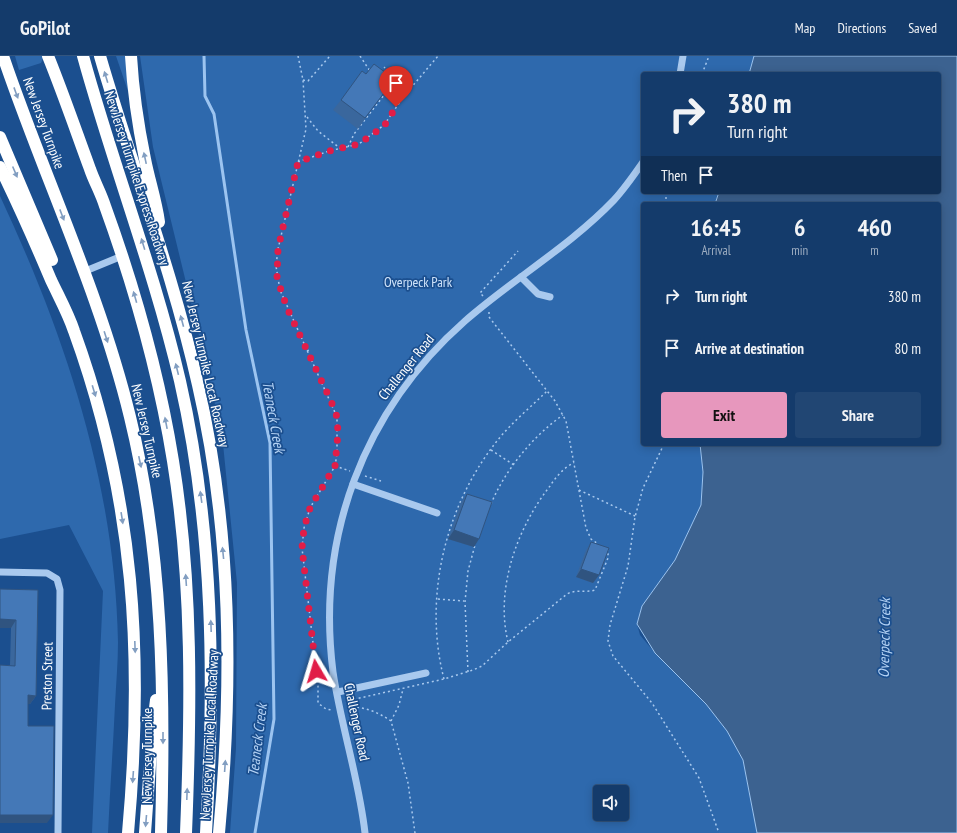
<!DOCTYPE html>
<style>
:root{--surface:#143b6b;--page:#214673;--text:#f1f3f6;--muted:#9dadc1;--line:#33557e;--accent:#e797bd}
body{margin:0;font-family:"PT Sans Narrow",sans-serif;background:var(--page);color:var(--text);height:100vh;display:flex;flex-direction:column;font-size:15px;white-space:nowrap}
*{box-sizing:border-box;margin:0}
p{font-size:13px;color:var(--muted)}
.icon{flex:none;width:22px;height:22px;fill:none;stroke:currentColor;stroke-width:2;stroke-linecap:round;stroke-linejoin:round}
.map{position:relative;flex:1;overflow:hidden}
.sheet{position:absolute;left:641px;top:146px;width:300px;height:244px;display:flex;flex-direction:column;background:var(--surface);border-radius:4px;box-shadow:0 2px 10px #0003,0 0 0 1px var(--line)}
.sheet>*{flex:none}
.guide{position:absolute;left:641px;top:16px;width:300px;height:122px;border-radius:4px;box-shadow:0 2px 10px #0003,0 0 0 1px var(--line);background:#143b6b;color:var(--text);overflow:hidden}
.buttons{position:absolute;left:593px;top:729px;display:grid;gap:8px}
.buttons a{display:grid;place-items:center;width:36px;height:36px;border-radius:4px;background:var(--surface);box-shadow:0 2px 10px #0003,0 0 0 1px var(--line);font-size:20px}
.pin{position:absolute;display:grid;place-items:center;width:34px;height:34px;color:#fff;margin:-41px -17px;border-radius:50% 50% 50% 0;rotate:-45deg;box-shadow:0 0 4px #0007}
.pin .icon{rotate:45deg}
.me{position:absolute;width:44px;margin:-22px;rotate:353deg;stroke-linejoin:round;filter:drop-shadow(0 0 3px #0008)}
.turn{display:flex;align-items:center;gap:14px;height:84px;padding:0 20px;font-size:18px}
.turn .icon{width:52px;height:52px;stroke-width:2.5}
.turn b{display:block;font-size:28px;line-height:34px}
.then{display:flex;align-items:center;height:38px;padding:0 20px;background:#0003;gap:8px;font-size:15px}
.eta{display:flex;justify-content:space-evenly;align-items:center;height:68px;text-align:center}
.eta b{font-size:24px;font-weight:700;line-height:28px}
.primary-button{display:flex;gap:8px;margin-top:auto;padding:8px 20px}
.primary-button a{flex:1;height:46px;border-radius:4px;background:var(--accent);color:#111;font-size:16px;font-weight:700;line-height:46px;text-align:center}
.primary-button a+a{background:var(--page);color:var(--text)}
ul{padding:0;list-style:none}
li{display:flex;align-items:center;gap:12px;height:52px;padding:0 20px}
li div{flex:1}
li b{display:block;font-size:15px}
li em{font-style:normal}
header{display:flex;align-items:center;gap:24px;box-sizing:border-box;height:56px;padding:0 20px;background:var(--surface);border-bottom:1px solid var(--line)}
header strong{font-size:19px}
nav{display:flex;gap:22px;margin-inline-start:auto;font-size:14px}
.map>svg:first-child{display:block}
.green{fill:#2e69ad;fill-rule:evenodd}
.water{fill:#3c6290;stroke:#9cc4f0}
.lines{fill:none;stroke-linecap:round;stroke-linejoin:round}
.stream{stroke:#9cc4f0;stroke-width:3}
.path{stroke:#a9c9ee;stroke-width:1.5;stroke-dasharray:2 3;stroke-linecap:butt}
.minor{stroke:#a9c9ee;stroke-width:7}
.highway{stroke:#fff;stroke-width:12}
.wall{fill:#3a679d}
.shaded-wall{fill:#305480}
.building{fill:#4478b7;stroke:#305480}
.oneway{fill:#829ec1}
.route{stroke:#e11d48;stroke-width:7;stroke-dasharray:0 12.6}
.labels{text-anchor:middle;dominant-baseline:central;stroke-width:3.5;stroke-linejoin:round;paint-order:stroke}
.street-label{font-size:14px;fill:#fff;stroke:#1b4f8f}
.park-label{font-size:14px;fill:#cfe3fa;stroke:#1b4f8f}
.water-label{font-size:15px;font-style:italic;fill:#b5d3f5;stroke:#1b4f8f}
</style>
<header>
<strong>GoPilot</strong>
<nav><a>Map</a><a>Directions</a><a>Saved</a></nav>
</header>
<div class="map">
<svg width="957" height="777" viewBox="0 0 957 777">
<rect width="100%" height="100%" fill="#1b4f8f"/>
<g class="green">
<path d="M15,0H44L41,7L19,14Z"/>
<path d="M116,0H128L129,38Z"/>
<path d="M140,0H754L749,18H643V136H719L715,148H643V388H700L703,416L701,449L675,504L642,550L637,568L640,579L655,597L706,648L727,675L743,704L757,777H230L236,692L237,527L223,388L211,329L153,91ZM600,736H622V758H600Z"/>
<path d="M0,140C66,281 115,429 118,586C118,607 116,628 115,649C113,691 110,734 108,777H92L103,535L69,469L0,483Z"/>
</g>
<path class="water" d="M754,0H957V777H757L743,704L727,675L706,648L655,597L637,568L642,550L675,504L701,449L703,416L700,388H939V148H715L719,136H939V18H749Z"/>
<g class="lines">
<path class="stream" d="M204,0L205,40L214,58L246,274L270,387L274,663L255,777"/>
<g class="path">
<path d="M298,0L303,24L306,73L278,193L276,210L280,234L337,361V398L335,410L310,452L304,472L302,492L318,630V647L326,653L332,654"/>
<path d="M360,0L370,15"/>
<path d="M381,16L385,11"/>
<path d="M702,18L709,0"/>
<path d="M303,24L308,25L330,0"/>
<path d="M385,25L404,40"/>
<path d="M307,61L318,75L341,93"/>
<path d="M348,91L354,78L391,30"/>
<path d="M298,106L329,95L359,88L384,69L404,40L438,0"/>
<path d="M666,148V136"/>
<path d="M483,240L480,237L518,195"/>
<path d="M489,256V261L555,345L566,365L586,472L591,483L598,488"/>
<path d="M304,289L308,286"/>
<path d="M307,295L311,293"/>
<path d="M664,388L643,432L635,461L628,510L610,569L608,585L613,600L652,647L699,722L719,777"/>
<path d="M491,394L514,409"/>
<path d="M335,410L350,415"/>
<path d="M365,420L381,425"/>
<path d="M579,434L635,460"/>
<path d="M491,448C505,414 533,380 563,359"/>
<path d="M438,543L464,545"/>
<path d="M508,586C495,533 517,472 550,430C556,421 564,411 574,407"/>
<path d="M468,616L465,546L468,515L475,489"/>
<path d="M444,623C423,542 445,450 497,385C512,366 531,351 547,335"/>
<path d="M348,649V645L351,644L444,623L473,614L482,610L508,586L567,538C576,533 585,537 595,534L608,502V494"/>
<path d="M347,651C363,650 378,656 391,665L408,727L415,777"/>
<path d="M391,665L399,649L403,633"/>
</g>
<g class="minor">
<path d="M680,18L683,0"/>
<path d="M83,216L122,200"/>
<path d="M521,221L538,238L550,241"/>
<path d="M353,428L437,457"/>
<path d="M0,516L47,517L57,523L60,534L58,777"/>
<path d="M338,636L426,617"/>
<path d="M365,777C359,723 341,670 333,616C316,481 363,355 465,265C513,223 570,190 614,144C625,132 634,119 643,106"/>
</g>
<g class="highway">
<path d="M3,0C44,121 100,237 130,361C163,496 165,638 161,777"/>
<path d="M48,0C63,37 76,75 90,113C94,125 101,137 105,150C135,233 159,318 173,405C193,528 191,653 186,777"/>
<path d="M83,0C113,109 154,214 180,325C214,474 215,625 206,777"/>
<path d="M100,0C132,110 173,217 198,329C232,476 233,627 219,777"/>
<path d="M131,0C133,35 138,69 145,103C149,124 156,144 159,166"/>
<path d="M0,81L52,204"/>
<path d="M0,111C18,148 35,186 51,224C59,241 68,257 74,275C135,443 144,600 128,777"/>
<path d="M145,777L153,668L156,644"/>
</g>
</g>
<g class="wall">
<path d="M366,18L390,20L383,30L379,43L358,73L333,54L341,44Z"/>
<path d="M467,438L474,491L448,483L461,446Z"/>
<path d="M591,486L599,519L593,527L576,521L586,494Z"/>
<path d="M38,534L36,640L30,648H28V670L47,767H0V609H10L11,572H0Z"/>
</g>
<g class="shaded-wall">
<path d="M454,474L479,483L474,491L448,483Z"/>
<path d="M581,513L599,519L593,527L576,521Z"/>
<path d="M0,563L16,564L11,572H0Z"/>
<path d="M28,639L36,640L30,648H22Z"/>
<path d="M0,759H53L47,767H0Z"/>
</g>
<g class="building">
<path d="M374,8L390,20L383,30L387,33L365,62L341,44L362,15L366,18Z"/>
<path d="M467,438L492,446L479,483L454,474Z"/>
<path d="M591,486L609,492L599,519L581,513Z"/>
<path d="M0,533L38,534L36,640L28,639V670H54L53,759H0V609L15,610L16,564L0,563Z"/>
</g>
<defs><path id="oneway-solid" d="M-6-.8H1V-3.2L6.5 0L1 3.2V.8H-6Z"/></defs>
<g class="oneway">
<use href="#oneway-solid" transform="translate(106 21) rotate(-107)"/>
<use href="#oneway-solid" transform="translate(16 37) rotate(70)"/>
<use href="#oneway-solid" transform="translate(145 102) rotate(-102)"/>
<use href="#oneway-solid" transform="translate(15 116) rotate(67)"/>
<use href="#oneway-solid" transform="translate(62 159) rotate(69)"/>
<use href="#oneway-solid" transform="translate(143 188) rotate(-107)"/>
<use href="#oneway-solid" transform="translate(135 241) rotate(-106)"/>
<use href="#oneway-solid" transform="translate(182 265) rotate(-105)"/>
<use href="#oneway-solid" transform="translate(106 281) rotate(72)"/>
<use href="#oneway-solid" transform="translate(177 313) rotate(-104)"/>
<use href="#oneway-solid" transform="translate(94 335) rotate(73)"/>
<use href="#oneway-solid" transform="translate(166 367) rotate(-101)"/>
<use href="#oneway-solid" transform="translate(140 406) rotate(78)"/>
<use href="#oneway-solid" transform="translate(201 441) rotate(-98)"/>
<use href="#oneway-solid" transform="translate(122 462) rotate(81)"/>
<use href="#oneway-solid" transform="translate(223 497) rotate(-96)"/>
<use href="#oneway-solid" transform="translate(186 524) rotate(-94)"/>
<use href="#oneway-solid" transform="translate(211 570) rotate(-92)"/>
<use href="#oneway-solid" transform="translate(135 591) rotate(88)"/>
<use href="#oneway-solid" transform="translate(163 682) rotate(90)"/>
<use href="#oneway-solid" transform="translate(225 710) rotate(-86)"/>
<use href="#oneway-solid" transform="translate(133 721) rotate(94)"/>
<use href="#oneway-solid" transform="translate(187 738) rotate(-88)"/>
<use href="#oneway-solid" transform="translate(146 765) rotate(95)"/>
</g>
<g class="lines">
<path class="route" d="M316,615L302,492L304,472L310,452L335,410L338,377L337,361L331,345L287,252L277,222L278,193L298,106L329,95L359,88L384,70L396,51"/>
</g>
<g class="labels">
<g class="street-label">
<text transform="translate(44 67) rotate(70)">New Jersey Turnpike</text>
<text transform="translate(137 122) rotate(72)">New Jersey Turnpike Express Roadway</text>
<text transform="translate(206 308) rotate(77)">New Jersey Turnpike Local Roadway</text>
<text transform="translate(406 311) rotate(-51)">Challenger Road</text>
<text transform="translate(147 375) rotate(77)">New Jersey Turnpike</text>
<text transform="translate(47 620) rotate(-89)">Preston Street</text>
<text transform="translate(357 666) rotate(78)">Challenger Road</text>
<text transform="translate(209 679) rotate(-87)">New Jersey Turnpike Local Roadway</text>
<text transform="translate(147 700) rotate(-90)">New Jersey Turnpike</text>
</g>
<g class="park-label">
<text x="418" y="226">Overpeck Park</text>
</g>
<g class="water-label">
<text transform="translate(274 361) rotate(80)">Teaneck Creek</text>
<text transform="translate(884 582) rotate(-89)">Overpeck Creek</text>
<text transform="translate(257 684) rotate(-83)">Teaneck Creek</text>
</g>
</g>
</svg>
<div class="buttons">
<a><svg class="icon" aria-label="sound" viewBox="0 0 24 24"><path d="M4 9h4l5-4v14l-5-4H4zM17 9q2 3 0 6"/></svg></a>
</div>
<div class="pin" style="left:396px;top:51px;background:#d93025"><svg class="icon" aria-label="arrive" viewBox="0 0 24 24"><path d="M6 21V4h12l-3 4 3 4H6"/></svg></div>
<svg class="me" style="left:316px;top:615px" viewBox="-20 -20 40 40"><path d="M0-17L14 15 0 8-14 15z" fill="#e11d48" stroke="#fff" stroke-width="4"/></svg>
<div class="guide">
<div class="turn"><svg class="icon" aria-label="right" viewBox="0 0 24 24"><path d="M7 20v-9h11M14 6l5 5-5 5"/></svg><div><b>380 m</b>Turn right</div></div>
<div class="then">Then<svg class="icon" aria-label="arrive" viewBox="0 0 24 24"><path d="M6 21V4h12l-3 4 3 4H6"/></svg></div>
</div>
<section class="sheet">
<div class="eta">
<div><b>16:45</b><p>Arrival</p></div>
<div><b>6</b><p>min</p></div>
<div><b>460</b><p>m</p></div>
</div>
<ul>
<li><svg class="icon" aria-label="right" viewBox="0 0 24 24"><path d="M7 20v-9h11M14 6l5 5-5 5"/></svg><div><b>Turn right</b></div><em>380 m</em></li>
<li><svg class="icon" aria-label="arrive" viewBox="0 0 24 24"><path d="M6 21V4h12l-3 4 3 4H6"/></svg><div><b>Arrive at destination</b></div><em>80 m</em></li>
</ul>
<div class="primary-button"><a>Exit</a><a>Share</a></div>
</section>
</div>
